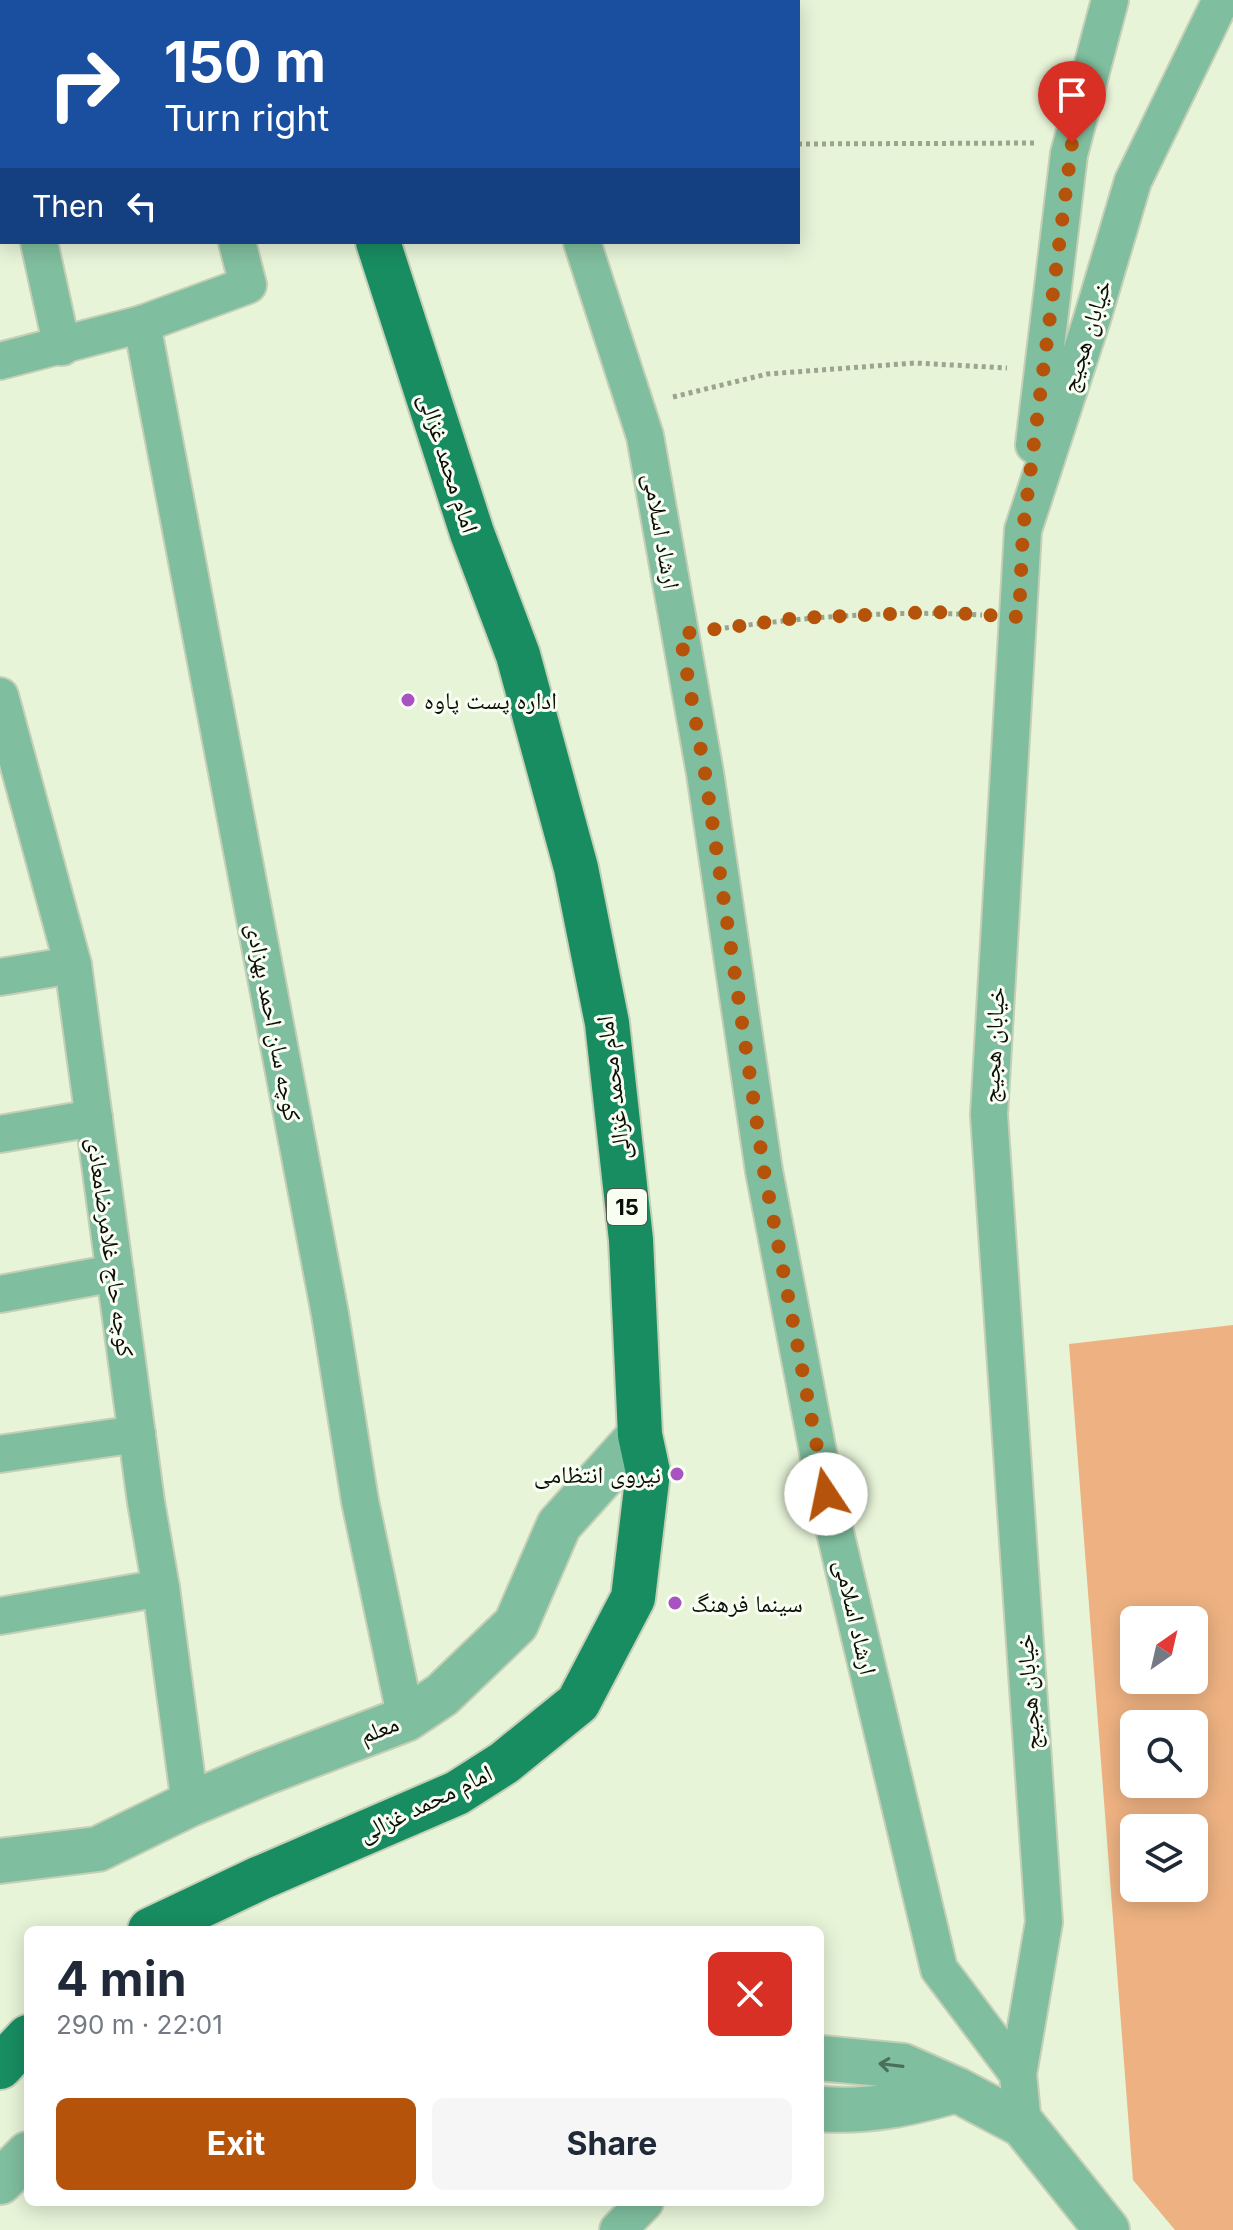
<!DOCTYPE html>
<meta charset="utf-8">
<style>
:root{--surface:#fff;--page:#f6f6f7;--text:#1f2937;--muted:#747a83;--accent:#b45309}
body{margin:0;font-family:Inter,"Noto Naskh Arabic",sans-serif;background:var(--page);color:var(--text);height:100vh;display:flex;flex-direction:column;font-size:30px;white-space:nowrap}
*{box-sizing:border-box;margin:0}
p{font-size:26px;color:var(--muted)}
.icon{flex:none;width:44px;height:44px;fill:none;stroke:currentColor;stroke-width:2;stroke-linecap:round;stroke-linejoin:round}
.map{position:relative;flex:1;overflow:hidden}
.side{position:absolute;left:24px;top:1926px;width:800px;height:280px;display:flex;flex-direction:column;background:var(--surface);border-radius:12px;box-shadow:0 4px 20px #0003}
.side>*{flex:none}
.banner{position:absolute;left:0px;top:0px;width:800px;height:244px;box-shadow:0 4px 20px #0003;background:#1a4fa0;color:#fff;overflow:hidden}
.needle{width:52px;rotate:34deg}
.buttons{position:absolute;left:1120px;top:1606px;display:grid;gap:16px}
.buttons a{display:grid;place-items:center;width:88px;height:88px;border-radius:12px;background:var(--surface);box-shadow:0 4px 20px #0003;font-size:40px}
.pin{position:absolute;display:grid;place-items:center;width:68px;height:68px;color:#fff;margin:-82px -34px;border-radius:50% 50% 50% 0;rotate:-45deg;box-shadow:0 0 8px #0007}
.pin .icon{rotate:45deg}
.me{position:absolute;width:88px;margin:-44px;rotate:349deg;stroke-linejoin:round;filter:drop-shadow(0 0 6px #0008)}
.turn{display:flex;align-items:center;gap:28px;height:168px;padding:0 32px;font-size:36px}
.turn .icon{width:104px;height:104px;stroke-width:2.5}
.turn b{display:block;font-size:56px;line-height:68px}
.then{display:flex;align-items:center;height:76px;padding:0 32px;background:#0003;gap:16px;font-size:30px}
.round{display:grid;place-items:center;flex:none;width:84px;height:84px;border-radius:12px;background:var(--page)}
.headline{display:flex;align-items:center;justify-content:space-between;height:136px;padding:0 32px}
h1{font-size:48px;font-weight:700;line-height:60px}
.action{display:flex;gap:16px;margin-top:auto;padding:16px 32px}
.action a{flex:1;height:92px;border-radius:12px;background:var(--accent);color:#fff;font-size:32px;font-weight:700;line-height:92px;text-align:center}
.action a+a{background:var(--page);color:var(--text)}
.map>svg:first-child{display:block}
.green{fill:#eeb282;fill-rule:evenodd}
.lines{fill:none;stroke-linecap:round;stroke-linejoin:round}
.minor-casing{stroke:#c4cfb6;stroke-width:40}
.tertiary-casing{stroke:#c4cfb6;stroke-width:48}
.primary-casing{stroke:#c4cfb6;stroke-width:48}
.path{stroke:#9ba48f;stroke-width:5;stroke-dasharray:4 4;stroke-linecap:butt}
.minor{stroke:#7fbe9e;stroke-width:36}
.tertiary{stroke:#7fbe9e;stroke-width:44}
.primary{stroke:#188d62;stroke-width:44}
.oneway{stroke:#4a6f5a}
.route{stroke:#b45309;stroke-width:14;stroke-dasharray:0 25.2}
.poi-dot{fill:#a853c1;stroke:#f9fef3;stroke-width:3}
.labels{text-anchor:middle;dominant-baseline:central;stroke-width:6;stroke-linejoin:round;paint-order:stroke}
.shield{fill:#f9fef3;stroke:#52564d;stroke-width:2}
.shield-label{font-size:22px;font-weight:bold;fill:#0a0e06}
.street-label{font-size:24px;fill:#0a0e06;stroke:#f9fef3}
.poi-label{font-size:24px;fill:#0a0e06;stroke:#f9fef3;text-anchor:start}
</style>
<div class="map">
<svg width="1233" height="2230" viewBox="0 0 1233 2230">
<rect width="100%" height="100%" fill="#e7f4d8"/>
<path class="green" d="M1233,1325V2230H1175L1133,2180L1069,1344ZM1134,1620H1194V1680H1134ZM1134,1724H1194V1784H1134ZM1134,1828H1194V1888H1134Z"/>
<g class="lines">
<g class="minor-casing">
<g id="minor">
<path d="M176,0L177,2"/>
<path d="M481,0L482,2"/>
<path d="M0,71L2,80"/>
<path d="M39,242L62,347"/>
<path d="M582,242L645,436L705,773L764,1171L826,1494L939,1969L1018,2074"/>
<path d="M142,324L330,1314L360,1501L406,1719"/>
<path d="M0,361L142,324L248,285L237,242"/>
<path d="M1034,445L1069,154L1110,0"/>
<path d="M0,696L73,965L146,1502L161,1588L190,1804"/>
<path d="M0,977L73,965"/>
<path d="M0,1134L94,1118"/>
<path d="M0,1294L115,1273"/>
<path d="M0,1454L137,1434"/>
<path d="M0,1616L161,1588"/>
<path d="M1023,2125L1018,2074L1044,1922L989,1115L1023,530L1092,319L1133,181L1221,0"/>
<path d="M618,2230L645,2202"/>
</g>
</g>
<g class="tertiary-casing">
<g id="tertiary">
<path d="M0,1861L98,1849L190,1804L264,1773L406,1719L442,1695L516,1624L559,1525L640,1435"/>
<path d="M820,2058L903,2066L957,2090L1023,2125L1107,2230"/>
<path d="M820,2109C868,2113 911,2103 957,2090"/>
<path d="M0,2182L28,2154"/>
</g>
</g>
<g class="primary-casing">
<g id="primary">
<path d="M297,0L298,2"/>
<path d="M150,1930L260,1878L457,1793L504,1763L578,1703L633,1598L648,1472L640,1435L631,1240L607,1023L576,868L518,655L472,533L378,242"/>
<path d="M0,2067L28,2037"/>
</g>
</g>
<g class="path">
<path d="M798,144L1035,143"/>
<path d="M673,397L767,374L915,363L1007,368"/>
<path d="M717,629C804,617 893,610 982,615"/>
</g>
<use href="#minor" class="minor"/>
<use href="#tertiary" class="tertiary"/>
<use href="#primary" class="primary"/>
</g>
<defs><path id="oneway-shaft" d="M-6 0H5M1.5-3L5.5 0L1.5 3" fill="none" stroke-width="1.6" stroke-linecap="round" stroke-linejoin="round" transform="scale(2)"/></defs>
<use class="oneway" href="#oneway-shaft" transform="translate(891 2065) rotate(-173)"/>
<g class="lines">
<path class="route" d="M826,1494L764,1171L705,773L680,634L797,618L934,612L1019,617L1023,530L1072,143"/>
</g>
<g class="poi-dot">
<circle cx="408" cy="700" r="8"/>
<circle cx="677" cy="1474" r="8"/>
<circle cx="675" cy="1603" r="8"/>
</g>
<g class="labels">
<rect class="shield" x="607" y="1189" width="40" height="36" rx="6"/>
<g class="shield-label">
<text x="627" y="1207">15</text>
</g>
<g class="street-label">
<text transform="translate(1086 336) rotate(-72)">خیابان هجیج</text>
<text transform="translate(449 463) rotate(72)">امام محمد غزالی</text>
<text transform="translate(662 531) rotate(80)">ارشاد اسلامی</text>
<text transform="translate(274 1022) rotate(79)">کوچه سان احمد بهزادی</text>
<text transform="translate(993 1045) rotate(-87)">خیابان هجیج</text>
<text transform="translate(613 1088) rotate(-97)">امام محمد غزالی</text>
<text transform="translate(111 1247) rotate(82)">کوچه حاج غلامرضامعاذی</text>
<text transform="translate(856 1617) rotate(77)">ارشاد اسلامی</text>
<text transform="translate(1028 1692) rotate(-94)">خیابان هجیج</text>
<text transform="translate(379 1729) rotate(-21)">معلم</text>
<text transform="translate(425 1803) rotate(-26)">امام محمد غزالی</text>
</g>
<g class="poi-label">
<text x="424" y="700">اداره پست پاوه</text>
<text x="661" y="1474" text-anchor="end">نیروی انتظامی</text>
<text x="691" y="1603">سینما فرهنگ</text>
</g>
</g>
</svg>
<div class="buttons">
<a><svg class="needle" viewBox="-14 -14 28 28"><path d="M0-13l5 13h-10z" fill="#e53935"/><path d="M0 13l5-13h-10z" fill="#747a83"/></svg></a>
<a><svg class="icon" aria-label="search" viewBox="0 0 24 24"><circle cx="10" cy="10" r="6"/><path d="M15 15l6 6"/></svg></a>
<a><svg class="icon" aria-label="layers" viewBox="0 0 24 24"><path d="M12 4l9 5-9 5-9-5zM3 14l9 5 9-5"/></svg></a>
</div>
<div class="pin" style="left:1072px;top:143px;background:#d93025"><svg class="icon" aria-label="arrive" viewBox="0 0 24 24"><path d="M6 21V4h12l-3 4 3 4H6"/></svg></div>
<svg class="me" style="left:826px;top:1494px" viewBox="-20 -20 40 40"><circle r="19" fill="#fff"/><path d="M0-13L10 11 0 6-10 11z" fill="#b45309"/></svg>
<div class="banner">
<div class="turn"><svg class="icon" aria-label="right" viewBox="0 0 24 24"><path d="M7 20v-9h11M14 6l5 5-5 5"/></svg><div><b>150 m</b>Turn right</div></div>
<div class="then">Then<svg class="icon" aria-label="left" viewBox="0 0 24 24"><path d="M17 20v-9H6M10 6l-5 5 5 5"/></svg></div>
</div>
<section class="side">
<div class="headline"><div><h1>4 min</h1><p>290 m · 22:01</p></div><a class="round" style="background:#d93025;color:#fff"><svg class="icon" aria-label="close" viewBox="0 0 24 24"><path d="M6 6l12 12M18 6L6 18"/></svg></a></div>
<div class="action"><a>Exit</a><a>Share</a></div>
</section>
</div>
